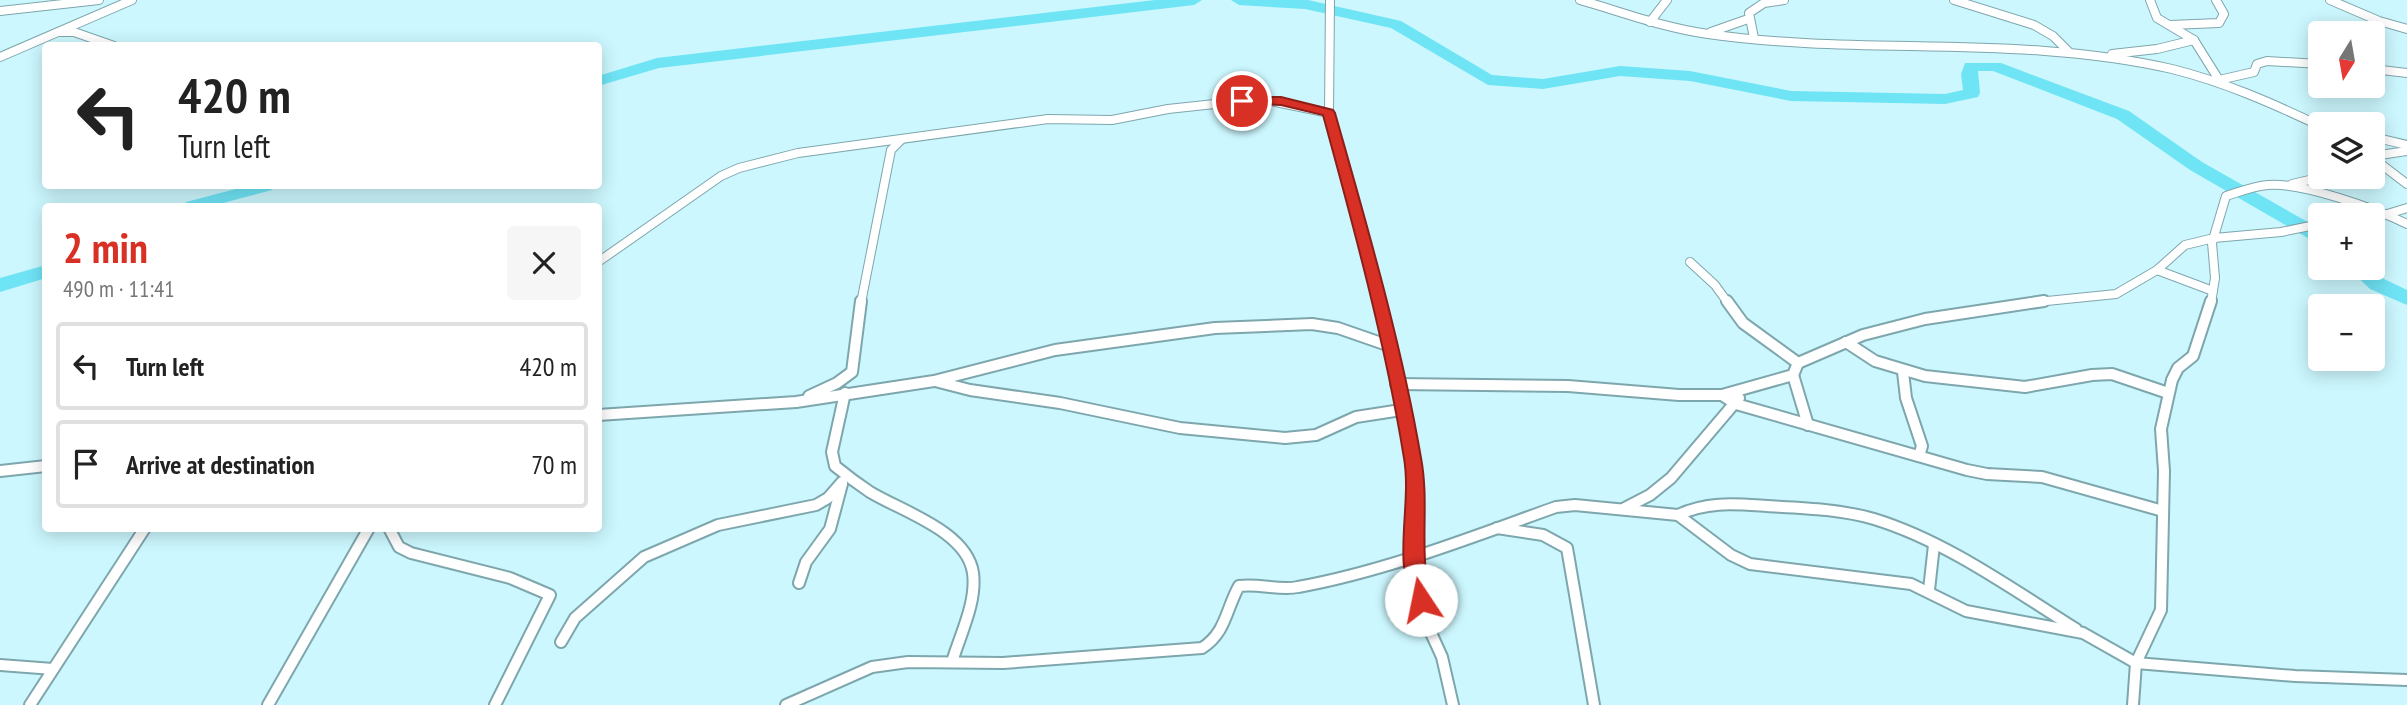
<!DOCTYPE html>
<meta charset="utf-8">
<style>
:root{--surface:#fff;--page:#f6f6f6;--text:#222;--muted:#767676;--line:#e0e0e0;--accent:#d93025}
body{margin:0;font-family:"PT Sans Narrow",sans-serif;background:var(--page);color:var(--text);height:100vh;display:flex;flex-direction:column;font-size:26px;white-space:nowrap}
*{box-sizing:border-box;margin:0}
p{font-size:23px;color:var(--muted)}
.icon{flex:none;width:38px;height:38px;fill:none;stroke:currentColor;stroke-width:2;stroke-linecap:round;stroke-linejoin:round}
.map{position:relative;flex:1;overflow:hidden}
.drawer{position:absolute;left:42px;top:203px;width:560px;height:329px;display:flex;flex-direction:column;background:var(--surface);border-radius:7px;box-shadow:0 4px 18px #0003}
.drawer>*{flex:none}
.hud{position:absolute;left:42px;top:42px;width:560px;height:147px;border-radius:7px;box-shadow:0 4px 18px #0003;background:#fff;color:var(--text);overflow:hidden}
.needle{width:46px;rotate:191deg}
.controls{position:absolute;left:2308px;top:21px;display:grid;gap:14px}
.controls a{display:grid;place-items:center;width:77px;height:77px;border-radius:7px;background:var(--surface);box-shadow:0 4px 18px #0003;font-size:35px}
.pin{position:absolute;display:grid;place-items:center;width:60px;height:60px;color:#fff;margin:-30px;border:4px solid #fff;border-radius:50%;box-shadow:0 2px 7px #0007}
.me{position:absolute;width:77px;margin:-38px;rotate:349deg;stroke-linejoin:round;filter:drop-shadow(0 0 5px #0008)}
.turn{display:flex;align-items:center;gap:24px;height:147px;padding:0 21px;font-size:32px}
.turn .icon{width:91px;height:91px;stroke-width:2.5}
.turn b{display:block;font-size:49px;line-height:60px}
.round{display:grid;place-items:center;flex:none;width:74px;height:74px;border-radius:7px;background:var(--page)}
.headline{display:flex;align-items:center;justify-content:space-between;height:119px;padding:0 21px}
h1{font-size:42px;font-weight:700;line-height:52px;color:var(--accent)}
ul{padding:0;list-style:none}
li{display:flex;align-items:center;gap:21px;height:88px;margin:0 14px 10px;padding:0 7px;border:4px solid var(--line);border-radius:7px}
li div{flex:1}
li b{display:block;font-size:26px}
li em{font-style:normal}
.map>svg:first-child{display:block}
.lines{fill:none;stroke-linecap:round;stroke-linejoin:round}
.river{fill:#6fe4f5;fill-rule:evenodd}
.street-far1-casing{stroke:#7ea6ad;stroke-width:10}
.street-casing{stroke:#7ea6ad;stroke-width:14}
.street-far1{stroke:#fff;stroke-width:8}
.street{stroke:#fff;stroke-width:10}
.route{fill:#d93025;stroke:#8d1f18;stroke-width:2}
</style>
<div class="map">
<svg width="2407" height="705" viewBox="0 0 2407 705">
<rect width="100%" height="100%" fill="#ccf7fe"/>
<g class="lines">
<g class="river">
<path d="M1155,0H1202L1194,5L659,68L598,86V76L657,58Z"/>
<path d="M1231,0H1308L1401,21L1492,75L1543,79L1620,66L1690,71L1791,91L1945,94L1963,90L1961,74L1965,63H2001L2129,111L2202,162L2320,229V243L2313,241L2190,170L2117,119L1993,71H1978L1980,93L1978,97L1945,104L1791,101L1690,81L1620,76L1543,89L1488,85L1391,28L1305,9L1239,5Z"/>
<path d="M247,186H275L272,190L212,206H184L186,202Z"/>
<path d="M46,265V278L0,292V278Z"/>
<path d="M2348,268H2370L2384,279L2407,290V305L2370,289Z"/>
</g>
<g class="street-far1-casing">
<g id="street-far1">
<path d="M1330,0L1329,113L1379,303"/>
<path d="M1580,0C1622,12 1664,28 1708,34C1861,56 2020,34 2172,69C2224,82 2272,103 2320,126"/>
<path d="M1954,0L2034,25L2053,36L2069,52"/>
<path d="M2150,0L2157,18L2194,40L2219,80L2254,72L2257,64L2267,61L2320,64"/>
<path d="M2330,0L2379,21L2407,29"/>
<path d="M0,11L99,0"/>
<path d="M1650,22L1667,0"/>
<path d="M2170,25L2219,23L2224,14L2216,0"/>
<path d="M61,32H74L114,46"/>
<path d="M1711,32L1748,19"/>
<path d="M1754,38L1749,13L1764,3L1784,0"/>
<path d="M2112,54L2157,49L2194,40"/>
<path d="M0,57L132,0"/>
<path d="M2373,69L2407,73"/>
<path d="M2373,137L2407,145"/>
<path d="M2373,156L2407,151"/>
<path d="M2373,158L2407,184"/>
<path d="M2292,184L2322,177"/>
<path d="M2384,215L2407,208"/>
<path d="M598,262L721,176L739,168L798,153L1048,119L1112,120L1168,109L1261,99L1329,113"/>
<path d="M1690,262L1715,285L1728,303"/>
<path d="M2157,270L2213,291"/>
<path d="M861,303L891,150L901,140"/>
<path d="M2027,303L2116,294L2157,270L2185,245L2214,238L2281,232L2320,224"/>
<path d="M2211,303L2215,278L2212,243L2226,196C2239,192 2254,186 2268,185C2301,182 2377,209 2407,224"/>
</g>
</g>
<g class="street-casing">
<g id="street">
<path d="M1379,301L1414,460L1415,576L1427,624L1442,657L1453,705"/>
<path d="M1727,301L1743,323L1798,363"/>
<path d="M1846,342L1875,361L1925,376L2025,387L2092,375L2112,374L2168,393"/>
<path d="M1903,372L1906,398L1922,446L1919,456"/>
<path d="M1793,375L1808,425"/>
<path d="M935,381L970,390L1060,403L1180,428L1285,438L1316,435L1356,417L1401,410"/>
<path d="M1396,384L1568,386L1679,395H1722L1793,375L1798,363L1863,335L1925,319L2044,301"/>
<path d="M845,393L832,452L835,466C846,475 858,484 870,492C901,511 967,531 973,573C977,602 960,635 952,662"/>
<path d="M1722,395L1736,404L1967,470L1987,474L2042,477L2163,511"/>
<path d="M809,396L837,383L852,372L861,301"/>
<path d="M598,415L796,402L934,381L1055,350L1215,328L1312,324L1338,328L1387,345"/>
<path d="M0,471L46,466"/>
<path d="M1623,509L1650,495L1671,478L1739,398"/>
<path d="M1678,515C1708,501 1735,504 1767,506C1802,508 1840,509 1874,519C1946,541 2012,589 2076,629"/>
<path d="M389,528L399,547L411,553L510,578L550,595L495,705"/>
<path d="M1497,528L1543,535L1567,548L1594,705"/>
<path d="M799,583L806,562L830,529L842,484"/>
<path d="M1929,590L1934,545"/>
<path d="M561,642L575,618L644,557L718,525L816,505L828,498L842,482"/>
<path d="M0,665L53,669"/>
<path d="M30,705L145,528"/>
<path d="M268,705L369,528"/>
<path d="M786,705L872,667L908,662L1003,663L1202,648C1226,633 1226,609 1239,586C1259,583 1279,591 1298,587C1386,571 1472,537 1556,507L1575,505L1678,515L1731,555L1750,564L1911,584L1966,611L2083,633L2136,663L2295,676L2407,680"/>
<path d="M2133,705L2136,663L2161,610L2164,471L2161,429L2172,380L2178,368L2193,356L2211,301"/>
</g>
</g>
<use href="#street-far1" class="street-far1"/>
<use href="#street" class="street"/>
</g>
<path class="route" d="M1242,97H1281L1333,110L1335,113C1367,226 1401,341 1421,458C1430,505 1418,553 1431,600L1428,605L1421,608L1414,605C1392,561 1412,505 1404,458C1385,342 1354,228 1323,115L1281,105L1237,103L1236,101Z"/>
</svg>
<div class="controls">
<a><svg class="needle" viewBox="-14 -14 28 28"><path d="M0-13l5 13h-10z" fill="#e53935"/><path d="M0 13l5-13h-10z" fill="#767676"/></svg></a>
<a><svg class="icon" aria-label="layers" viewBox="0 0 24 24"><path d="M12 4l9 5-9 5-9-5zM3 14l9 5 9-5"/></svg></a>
<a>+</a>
<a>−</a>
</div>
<div class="pin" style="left:1242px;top:101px;background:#d93025"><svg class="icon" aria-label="arrive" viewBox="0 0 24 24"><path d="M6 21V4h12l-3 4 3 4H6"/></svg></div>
<svg class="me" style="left:1421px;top:600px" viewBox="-20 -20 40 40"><circle r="19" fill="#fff"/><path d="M0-13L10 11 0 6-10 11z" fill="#d93025"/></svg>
<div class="hud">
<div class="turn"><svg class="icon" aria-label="left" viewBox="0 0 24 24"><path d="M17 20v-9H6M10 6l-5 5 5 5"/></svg><div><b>420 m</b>Turn left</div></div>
</div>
<section class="drawer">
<div class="headline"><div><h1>2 min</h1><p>490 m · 11:41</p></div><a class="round"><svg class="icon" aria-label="close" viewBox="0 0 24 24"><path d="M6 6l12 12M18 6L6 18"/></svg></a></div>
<ul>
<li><svg class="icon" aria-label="left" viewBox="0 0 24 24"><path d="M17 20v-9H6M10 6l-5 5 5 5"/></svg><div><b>Turn left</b></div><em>420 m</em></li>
<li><svg class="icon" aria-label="arrive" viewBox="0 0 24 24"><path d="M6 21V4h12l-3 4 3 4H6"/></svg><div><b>Arrive at destination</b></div><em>70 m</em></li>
</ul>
</section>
</div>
